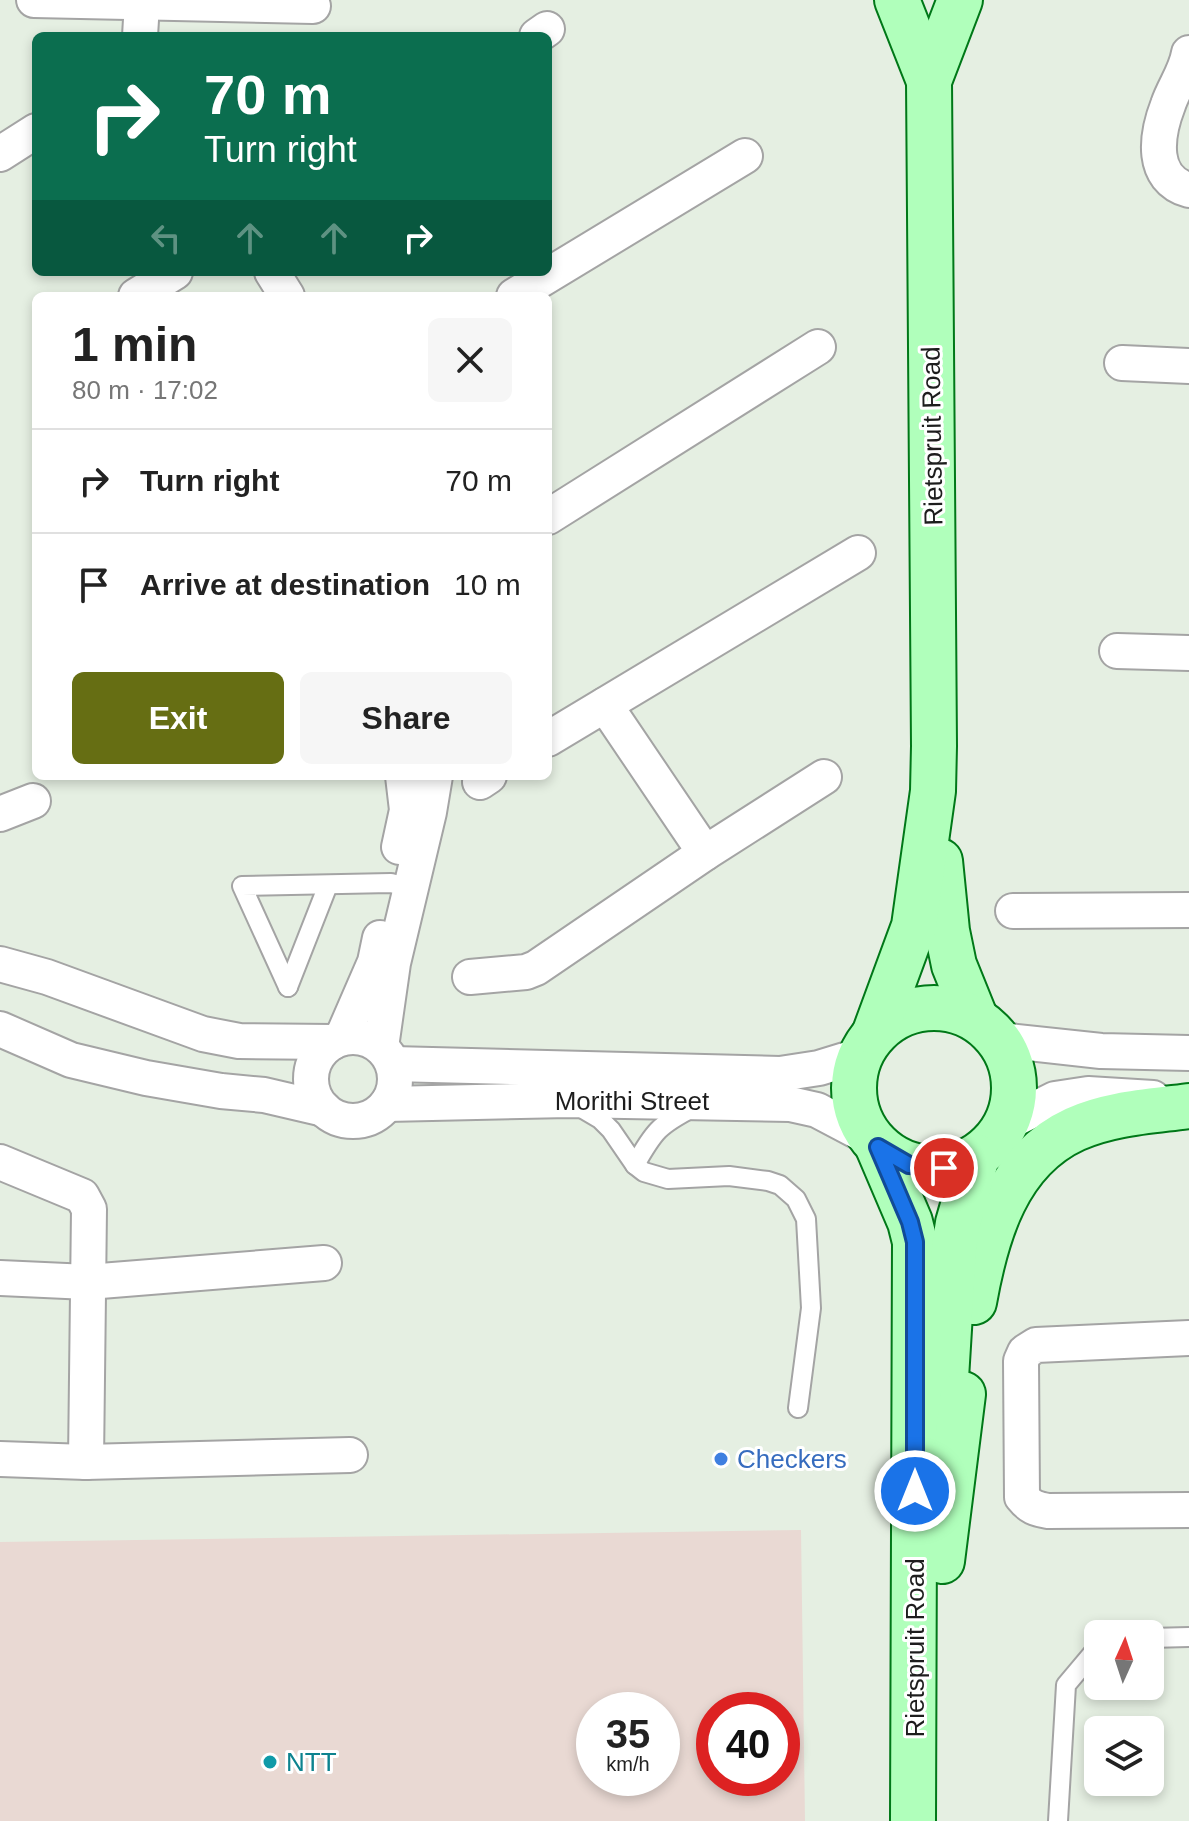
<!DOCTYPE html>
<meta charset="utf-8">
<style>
:root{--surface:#fff;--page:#f6f6f6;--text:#222;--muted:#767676;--line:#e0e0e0;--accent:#666e13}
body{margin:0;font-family:Helvetica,sans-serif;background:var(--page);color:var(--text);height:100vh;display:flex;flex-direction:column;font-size:30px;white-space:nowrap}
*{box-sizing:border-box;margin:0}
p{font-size:26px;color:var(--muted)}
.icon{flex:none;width:44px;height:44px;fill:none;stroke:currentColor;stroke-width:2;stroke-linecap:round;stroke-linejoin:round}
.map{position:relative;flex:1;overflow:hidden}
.details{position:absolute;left:32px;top:292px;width:520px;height:488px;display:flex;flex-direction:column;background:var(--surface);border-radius:12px;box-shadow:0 4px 12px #0003}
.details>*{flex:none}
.top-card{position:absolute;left:32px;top:32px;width:520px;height:244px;border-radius:12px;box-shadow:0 4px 12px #0003;background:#0b6e4f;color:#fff;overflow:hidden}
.needle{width:52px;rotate:3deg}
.tools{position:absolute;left:1084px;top:1620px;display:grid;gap:16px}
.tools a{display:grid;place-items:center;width:80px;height:80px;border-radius:12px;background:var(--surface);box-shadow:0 4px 12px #0003;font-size:40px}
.speed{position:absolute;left:576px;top:1692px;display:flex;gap:16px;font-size:40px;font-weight:700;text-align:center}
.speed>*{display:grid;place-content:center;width:104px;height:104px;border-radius:50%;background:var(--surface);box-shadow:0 4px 12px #0003;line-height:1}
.speed small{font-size:20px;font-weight:400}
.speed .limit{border:12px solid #d22;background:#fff;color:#111}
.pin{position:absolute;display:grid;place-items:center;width:68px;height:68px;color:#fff;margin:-34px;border:4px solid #fff;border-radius:50%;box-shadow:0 2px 8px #0007}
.me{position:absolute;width:88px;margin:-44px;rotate:0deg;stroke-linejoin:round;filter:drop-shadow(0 0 6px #0008)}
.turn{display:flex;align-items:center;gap:28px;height:168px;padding:0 40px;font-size:36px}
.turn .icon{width:104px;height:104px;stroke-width:2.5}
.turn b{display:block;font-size:56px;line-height:68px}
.lanes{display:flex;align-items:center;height:76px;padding:0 40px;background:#0003;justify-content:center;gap:40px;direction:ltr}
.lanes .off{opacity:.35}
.round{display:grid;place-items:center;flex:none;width:84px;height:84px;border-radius:12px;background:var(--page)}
.overview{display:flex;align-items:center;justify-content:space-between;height:136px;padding:0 40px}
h1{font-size:48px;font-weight:800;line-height:60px}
.cta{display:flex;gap:16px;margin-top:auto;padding:16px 40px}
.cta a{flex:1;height:92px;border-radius:12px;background:var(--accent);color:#fff;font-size:32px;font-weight:800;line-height:92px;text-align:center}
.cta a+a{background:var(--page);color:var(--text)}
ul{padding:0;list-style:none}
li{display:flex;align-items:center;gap:24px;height:104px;padding:0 40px;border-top:2px solid var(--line)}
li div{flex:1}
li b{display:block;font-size:30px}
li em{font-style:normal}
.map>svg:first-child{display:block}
.industrial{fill:#e9d9d3;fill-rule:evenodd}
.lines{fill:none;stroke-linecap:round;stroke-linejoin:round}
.lane-casing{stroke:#a4a4a4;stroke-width:22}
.street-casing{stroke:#a4a4a4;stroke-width:38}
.secondary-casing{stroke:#007818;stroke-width:48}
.lane{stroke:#fff;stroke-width:18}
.street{stroke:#fff;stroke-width:34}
.secondary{stroke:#b0ffbb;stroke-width:44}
.route-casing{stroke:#114b97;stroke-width:20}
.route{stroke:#1a73e8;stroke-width:14}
.shop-dot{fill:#3f7fe0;stroke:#fff;stroke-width:3}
.culture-dot{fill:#0f9aa8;stroke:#fff;stroke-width:3}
.labels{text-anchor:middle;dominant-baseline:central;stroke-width:6;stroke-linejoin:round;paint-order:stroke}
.street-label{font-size:26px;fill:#1d1d1d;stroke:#fff}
.shop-label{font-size:26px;fill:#366cbe;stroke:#fff;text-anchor:start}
.culture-label{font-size:26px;fill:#0d838f;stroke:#fff;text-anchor:start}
</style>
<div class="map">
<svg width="1189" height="1821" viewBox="0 0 1189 1821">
<rect width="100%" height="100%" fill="#e5efe2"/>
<path class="industrial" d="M801,1530L805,1821H0V1542ZM594,1710H662V1778H594ZM714,1710H782V1778H714Z"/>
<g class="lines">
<g class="lane-casing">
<g id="lane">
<path d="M288,987L242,886L391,883L411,888"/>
<path d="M288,987L328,885"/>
<path d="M578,1106L600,1119L611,1130L635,1165L644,1172L668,1179L729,1176L768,1181L780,1185L796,1199L806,1219L811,1308L798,1408"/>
<path d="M635,1165C654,1131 659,1125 694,1107"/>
<path d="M1150,1638L1189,1637"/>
<path d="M1058,1821L1066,1685L1098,1647"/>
</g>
</g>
<g class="street-casing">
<g id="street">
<path d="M34,0L313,6"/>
<path d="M140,36L142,3"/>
<path d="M537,36L547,29"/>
<path d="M1189,53C1186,72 1174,87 1168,105C1156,136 1150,179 1189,190"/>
<path d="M0,154L36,131"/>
<path d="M272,272L287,296"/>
<path d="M136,296L175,272"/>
<path d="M514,296L745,156"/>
<path d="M1122,363L1189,366"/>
<path d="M548,517L818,347"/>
<path d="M1117,651L1189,653"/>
<path d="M605,705L705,853"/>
<path d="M548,739L858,553"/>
<path d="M480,782L489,776"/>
<path d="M0,814L33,801"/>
<path d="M399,847L407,810L403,776"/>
<path d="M1013,911L1189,910"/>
<path d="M0,964L47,977L203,1034L239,1041L333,1042"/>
<path d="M470,977L526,972L536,968L705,853L824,777"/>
<path d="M0,1029L71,1060L146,1078L221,1091L264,1095L324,1109"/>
<circle cx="353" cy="1079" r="42"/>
<path d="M342,1038L375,962L380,938"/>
<path d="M1000,1040L1101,1051L1189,1053"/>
<path d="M381,1047L393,963L429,812L435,776"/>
<path d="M393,1064L780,1074L819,1068L858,1056"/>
<path d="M387,1104L569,1100L790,1104L817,1110L870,1138"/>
<path d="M1007,1123L1055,1099L1088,1094L1153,1098"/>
<path d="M0,1162L82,1196L89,1209L86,1462"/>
<path d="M0,1278L88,1282L324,1263"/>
<path d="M1189,1338L1036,1345L1025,1352L1021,1361L1022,1497C1030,1507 1036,1509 1048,1511L1189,1510"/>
<path d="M0,1459L86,1462L350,1455"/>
</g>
</g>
<g class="secondary-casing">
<g id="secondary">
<path d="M929,81L960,0"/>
<path d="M940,861L947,931L954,965L975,1017"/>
<circle cx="934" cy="1088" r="80"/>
<path d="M875,1032L914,926L933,791L934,746L929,81L897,0"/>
<path d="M878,1147L910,1222L915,1242L913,1821"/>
<path d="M974,1302C986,1235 1007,1160 1075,1129C1110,1113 1152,1111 1189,1106"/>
<path d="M943,1427L954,1248L958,1223L977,1157"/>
<path d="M942,1561L963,1394"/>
</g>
</g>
<use href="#lane" class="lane"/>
<use href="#street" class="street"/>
<use href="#secondary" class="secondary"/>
</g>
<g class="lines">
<g class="route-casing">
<path id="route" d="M915,1491V1242L910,1222L878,1147L909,1165L944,1168"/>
</g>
<use href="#route" class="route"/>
</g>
<circle class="shop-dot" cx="721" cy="1459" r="8"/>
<circle class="culture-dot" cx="270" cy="1762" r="8"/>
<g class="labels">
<g class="street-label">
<text transform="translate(932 436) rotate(-91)">Rietspruit Road</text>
<text x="632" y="1101">Morithi Street</text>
<text transform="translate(915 1648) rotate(-90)">Rietspruit Road</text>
</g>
<g class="shop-label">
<text x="737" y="1459">Checkers</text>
</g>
<g class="culture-label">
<text x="286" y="1762">NTT</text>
</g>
</g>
</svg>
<div class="tools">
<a><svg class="needle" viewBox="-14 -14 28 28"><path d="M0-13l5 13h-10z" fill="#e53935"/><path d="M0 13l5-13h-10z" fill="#767676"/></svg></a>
<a><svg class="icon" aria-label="layers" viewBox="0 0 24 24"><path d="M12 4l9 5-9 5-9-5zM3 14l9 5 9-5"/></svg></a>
</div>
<div class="speed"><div>35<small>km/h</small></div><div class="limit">40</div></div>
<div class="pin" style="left:944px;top:1168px;background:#d93025"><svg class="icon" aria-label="arrive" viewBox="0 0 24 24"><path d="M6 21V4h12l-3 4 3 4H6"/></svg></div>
<svg class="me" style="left:915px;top:1491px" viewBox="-20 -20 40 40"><circle r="17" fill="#1a73e8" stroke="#fff" stroke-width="3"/><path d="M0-11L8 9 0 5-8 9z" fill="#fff"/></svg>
<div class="top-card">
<div class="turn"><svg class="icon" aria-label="right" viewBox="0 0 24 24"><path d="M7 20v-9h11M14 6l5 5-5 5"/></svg><div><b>70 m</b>Turn right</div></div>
<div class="lanes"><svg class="icon off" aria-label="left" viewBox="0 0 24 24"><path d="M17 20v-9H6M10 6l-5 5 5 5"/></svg><svg class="icon off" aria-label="ahead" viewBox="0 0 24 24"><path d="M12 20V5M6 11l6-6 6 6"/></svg><svg class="icon off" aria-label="ahead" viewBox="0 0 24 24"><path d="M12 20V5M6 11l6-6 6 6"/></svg><svg class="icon" aria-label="right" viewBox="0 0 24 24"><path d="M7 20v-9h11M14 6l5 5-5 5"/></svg></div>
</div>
<section class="details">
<div class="overview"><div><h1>1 min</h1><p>80 m · 17:02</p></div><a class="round"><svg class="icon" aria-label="close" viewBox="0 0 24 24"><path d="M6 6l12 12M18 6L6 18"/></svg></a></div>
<ul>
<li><svg class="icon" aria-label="right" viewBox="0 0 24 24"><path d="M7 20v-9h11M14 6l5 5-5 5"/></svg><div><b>Turn right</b></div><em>70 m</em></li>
<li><svg class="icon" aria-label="arrive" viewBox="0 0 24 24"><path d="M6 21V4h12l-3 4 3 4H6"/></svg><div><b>Arrive at destination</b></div><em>10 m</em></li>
</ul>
<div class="cta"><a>Exit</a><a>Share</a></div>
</section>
</div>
